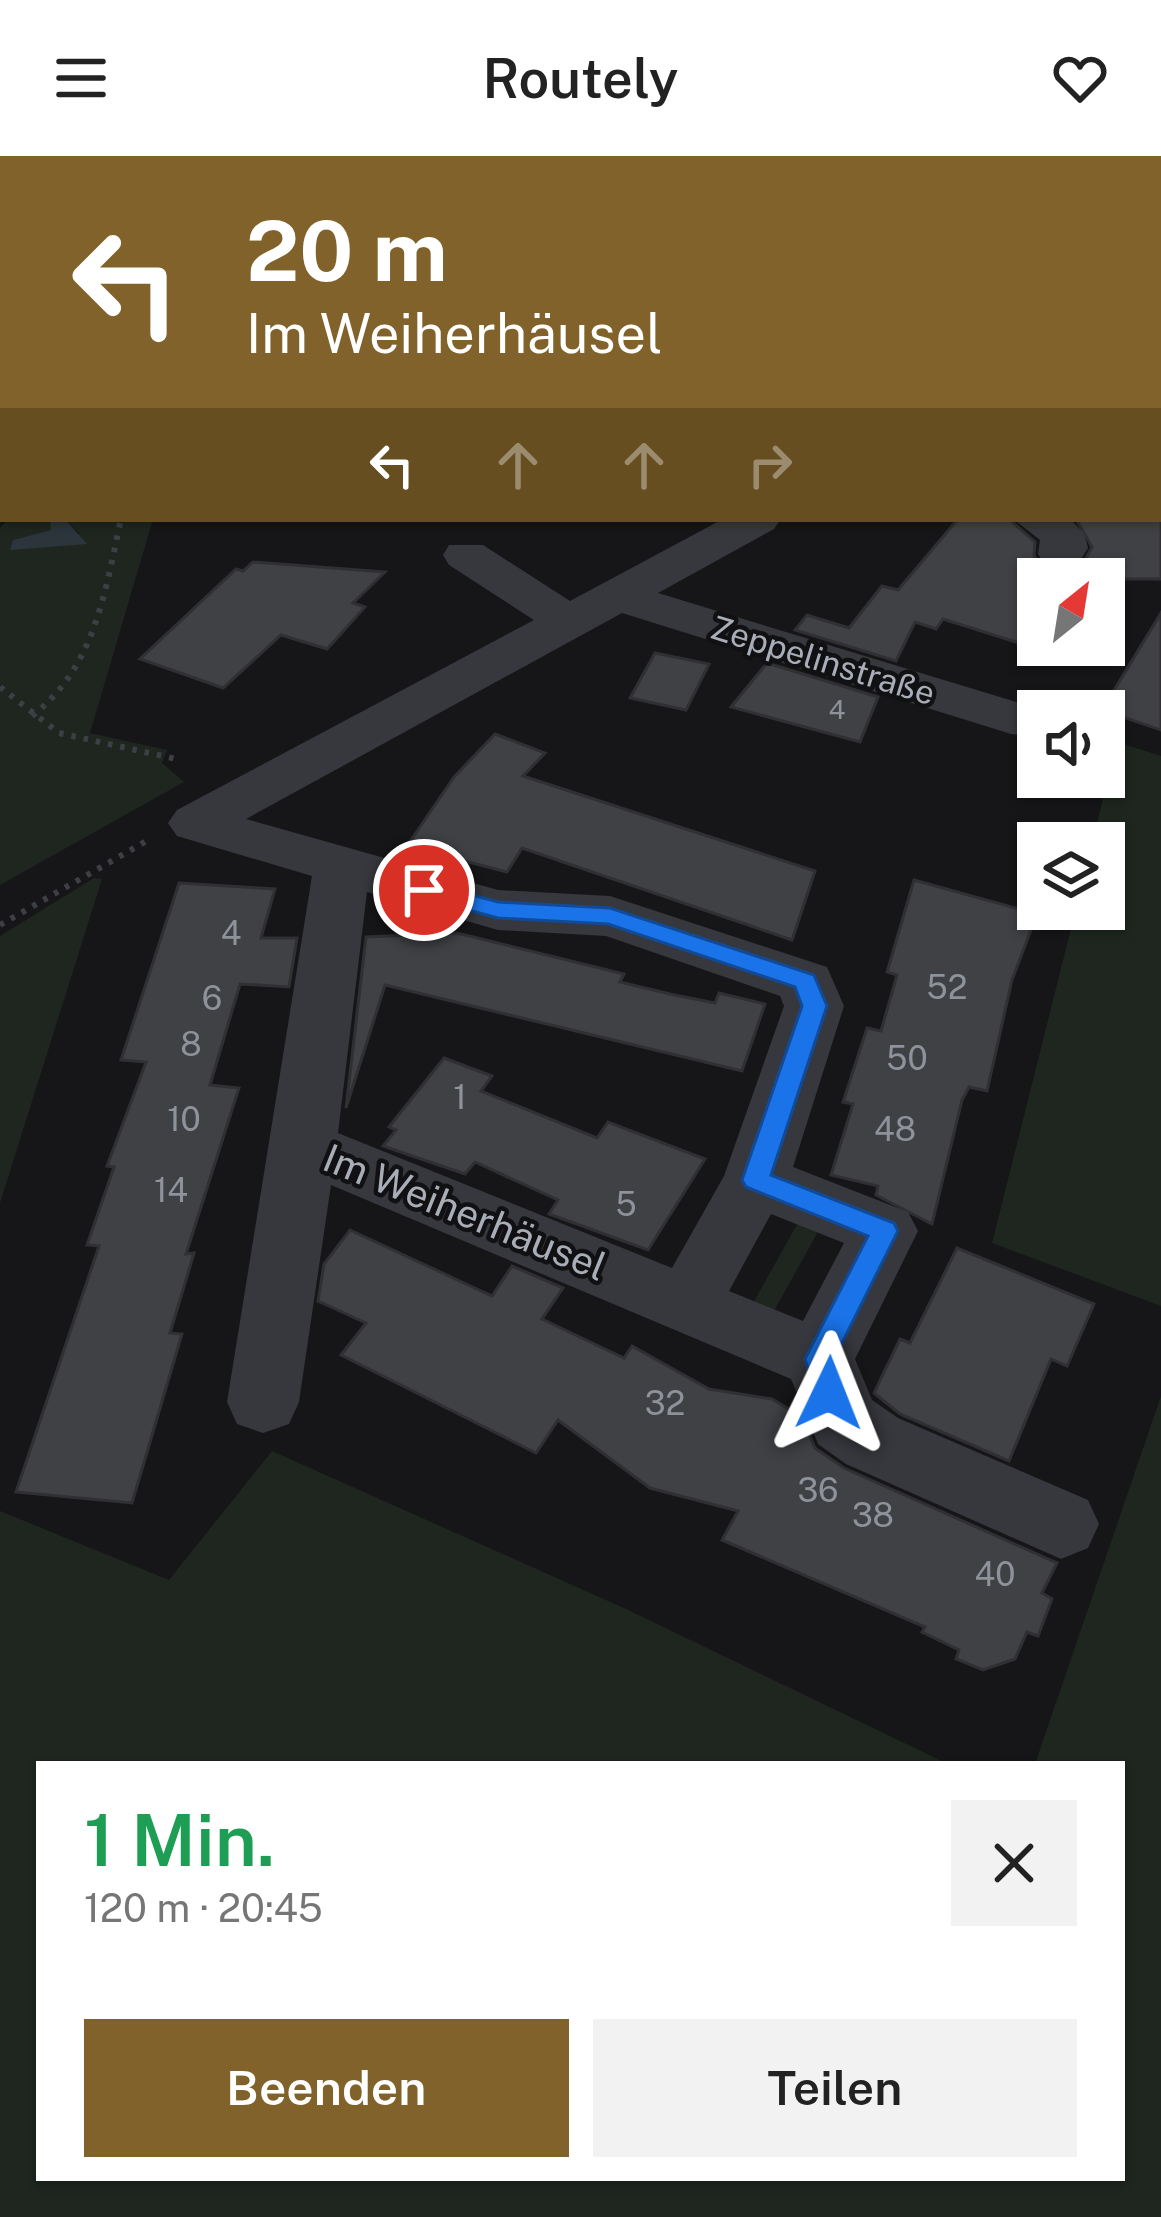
<!DOCTYPE html>
<html lang="de">
<meta charset="utf-8">
<style>
:root{--surface:#fff;--page:#f2f2f2;--text:#222;--muted:#767676;--accent:#80622a}
body{margin:0;font-family:"Public Sans",sans-serif;background:var(--page);color:var(--text);height:100vh;display:flex;flex-direction:column;font-size:45px;white-space:nowrap}
*{box-sizing:border-box;margin:0}
p{font-size:39px;color:var(--muted)}
.icon{flex:none;width:66px;height:66px;fill:none;stroke:currentColor;stroke-width:2;stroke-linecap:round;stroke-linejoin:round}
.map{position:relative;flex:1;overflow:hidden}
.details{position:absolute;left:36px;top:1605px;width:1089px;height:420px;display:flex;flex-direction:column;background:var(--surface);border-radius:0px;box-shadow:0 3px 9px #0004}
.details>*{flex:none}
.banner{position:absolute;left:0px;top:0px;width:1161px;height:366px;box-shadow:0 3px 9px #0004;background:#80622a;color:#fff;overflow:hidden}
.needle{width:78px;rotate:30deg}
.controls{position:absolute;left:1017px;top:402px;display:grid;gap:24px}
.controls a{display:grid;place-items:center;width:108px;height:108px;border-radius:0px;background:var(--surface);box-shadow:0 3px 9px #0004;font-size:60px}
.pin{position:absolute;display:grid;place-items:center;width:102px;height:102px;color:#fff;margin:-51px;border:6px solid #fff;border-radius:50%;box-shadow:0 3px 12px #0007}
.me{position:absolute;width:132px;margin:-66px;rotate:2deg;stroke-linejoin:round;filter:drop-shadow(0 0 9px #0008)}
.turn{display:flex;align-items:center;gap:42px;height:252px;padding:0 48px;font-size:54px}
.turn .icon{width:156px;height:156px;stroke-width:2.5}
.turn b{display:block;font-size:84px;line-height:102px}
.lanes{display:flex;align-items:center;height:114px;padding:0 48px;background:#0003;justify-content:center;gap:60px;direction:ltr}
.lanes .off{opacity:.35}
.round{display:grid;place-items:center;flex:none;width:126px;height:126px;border-radius:0px;background:var(--page)}
.headline{display:flex;align-items:center;justify-content:space-between;height:204px;padding:0 48px}
h1{font-size:72px;font-weight:600;line-height:90px;color:#1e9e55}
.primary-button{display:flex;gap:24px;margin-top:auto;padding:24px 48px}
.primary-button a{flex:1;height:138px;border-radius:0px;background:var(--accent);color:#fff;font-size:48px;font-weight:600;line-height:138px;text-align:center}
.primary-button a+a{background:var(--page);color:var(--text)}
header{display:flex;justify-content:space-between;align-items:center;height:156px;padding:0 48px;background:var(--surface);font-size:54px;font-weight:600}
.map>svg:first-child{display:block}
.green{fill:#1e261f}
.water{fill:#2c353c}
.lines{fill:none;stroke-linecap:round;stroke-linejoin:round}
.stream{fill:#2c353c;fill-rule:evenodd}
.building{fill:#404145;stroke:#303034;stroke-width:3}
.path{stroke:#3d3f44;stroke-width:6;stroke-dasharray:4.5 8;stroke-linecap:butt}
.minor{fill:#37383d;fill-rule:evenodd}
.route{fill:#1a73e8;stroke:#114b97;stroke-width:3}
.labels{text-anchor:middle;dominant-baseline:central;stroke-width:9;stroke-linejoin:round;paint-order:stroke}
.far-number-label{font-size:27px;fill:#8e929b}
.far-street-label{font-size:33px;fill:#a8adb8;stroke:#111113}
.number-label{font-size:33px;fill:#8e929b}
.street-label{font-size:39px;fill:#a8adb8;stroke:#111113}
</style>
<header><svg class="icon" aria-label="menu" viewBox="0 0 24 24"><path d="M4 6h16M4 12h16M4 18h16"/></svg>Routely<svg class="icon" aria-label="heart" viewBox="0 0 24 24"><path d="M12 20l-8-8c-3-5 5-10 8-4 3-6 11-1 8 4z"/></svg></header>
<div class="map">
<svg width="1161" height="2061" viewBox="0 0 1161 2061">
<rect width="100%" height="100%" fill="#161618"/>
<g class="green">
<path d="M8,363H50L52,374L13,384L80,378L65,363H153L90,577L167,594L162,607L184,626L0,729V372Z"/>
<path d="M1117,586L1161,600V1150L992,1087L1076,753H1104V687H1092Z"/>
<path d="M94,722L102,723L0,1047V780Z"/>
<path d="M804,1056L824,1065L774,1155L753,1147Z"/>
<path d="M1161,1240V2061H0V1355L169,1424L272,1295L626,1453L948,1608H39V2022H1122V1608H1035Z"/>
</g>
<path class="water" d="M50,363H65L87,388L10,394L13,384L51,374Z"/>
<g class="lines">
<g class="stream">
<rect x="648" y="0" width="10" height="3"/>
<path d="M3,133V139L0,140V134Z"/>
</g>
</g>
<g class="building">
<path d="M958,363H1009L1035,386L1034,400L1044,412L1082,410L1092,391L1076,363H1161V423H1038V493L943,463L936,473L915,466L896,505L795,474L807,459L849,472L882,430L898,434Z"/>
<path d="M253,406L385,416L353,447L365,451L327,493L281,479L223,532L140,503L236,413L243,415Z"/>
<path d="M1161,457V574L1102,554Z"/>
<path d="M655,497L709,508L686,554L630,542Z"/>
<path d="M767,507L878,541L860,586L731,551Z"/>
<path d="M495,578L545,597L523,620L815,715L792,784L522,692L507,716L407,690L454,621Z"/>
<path d="M914,724L1037,758L1012,824L987,935L969,931L962,944L932,1068L876,1039L878,1030L831,1019L853,948L843,946L867,872L881,875L897,819L887,816Z"/>
<path d="M179,727L275,733L261,782H297L289,831L240,828L210,929L239,932L186,1098L194,1097L170,1177L182,1178L132,1347L16,1336L99,1090L87,1089L114,1011L107,1010L146,906L121,904Z"/>
<path d="M457,777L624,818L620,826L670,838L715,847L719,837L765,848L742,915L385,829L346,952L366,781Z"/>
<path d="M444,902L492,920L481,935L597,982L608,966L705,1003L648,1094L549,1058L558,1044L475,1006L465,1018L383,990L396,974L389,971Z"/>
<path d="M350,1074L492,1140L512,1110L563,1132L542,1163L624,1202L632,1190L709,1233L772,1243L802,1261L815,1292L844,1312L1057,1407L1042,1437L1052,1443L1038,1480L1027,1476L1015,1503L983,1514L956,1503L959,1494L922,1476L925,1471L722,1384L738,1355L650,1332L558,1264L536,1297L341,1199L366,1167L318,1145L324,1108Z"/>
<path d="M957,1092L1094,1148L1067,1210L1051,1203L1009,1305L900,1258L874,1237L900,1183L910,1187Z"/>
</g>
<g class="lines">
<g class="path">
<path d="M0,531L59,577L181,604"/>
<path d="M32,560C95,511 105,436 121,363"/>
<path d="M0,769L150,683"/>
</g>
<g class="minor">
<path d="M1029,0H1065L1068,3H1031Z"/>
<path d="M1158,50L1161,51V73L1158,72Z"/>
<path d="M1161,124V148L1158,149V125Z"/>
<path d="M723,363H781L774,373L658,437L1046,555H1038V581L1011,578L622,457L246,663L498,734L610,740L827,811L844,850L793,1011L908,1056L918,1075L855,1203L872,1244L898,1262L1088,1344L1099,1368L1088,1392L1061,1403L846,1308L818,1288L791,1223L331,1029L299,1246L289,1268L263,1277L237,1268L227,1246L312,720L177,680L168,667L177,654L534,464L449,409L443,399L449,389H483L570,445ZM367,736L498,774L606,780L780,840L784,850L724,1020L672,1112L338,977ZM771,1058L844,1087L803,1165L729,1135Z"/>
<path d="M1013,363H1070L1084,377L1088,392L1078,408H1044L1038,398L1040,384Z"/>
</g>
</g>
<path class="route" d="M424,726L498,746L610,752L814,819L827,850L771,1019L894,1067L898,1075L834,1203L844,1237L839,1246H818L805,1203L868,1080L746,1031L742,1024L802,850L795,831L608,768L498,762L416,740V728Z"/>
<g class="labels">
<g class="far-number-label">
<text x="837" y="553">4</text>
</g>
<g class="far-street-label">
<text transform="translate(823 504) rotate(17)">Zeppelinstraße</text>
</g>
<g class="number-label">
<text x="231" y="777">4</text>
<text x="947" y="831">52</text>
<text x="212" y="842">6</text>
<text x="191" y="888">8</text>
<text x="907" y="902">50</text>
<text x="460" y="941">1</text>
<text x="184" y="963">10</text>
<text x="895" y="973">48</text>
<text x="171" y="1034">14</text>
<text x="626" y="1048">5</text>
<text x="665" y="1247">32</text>
<text x="818" y="1334">36</text>
<text x="873" y="1359">38</text>
<text x="995" y="1418">40</text>
</g>
<g class="street-label">
<text transform="translate(465 1056) rotate(22)">Im Weiherhäusel</text>
</g>
</g>
</svg>
<div class="controls">
<a><svg class="needle" viewBox="-14 -14 28 28"><path d="M0-13l5 13h-10z" fill="#e53935"/><path d="M0 13l5-13h-10z" fill="#767676"/></svg></a>
<a><svg class="icon" aria-label="sound" viewBox="0 0 24 24"><path d="M4 9h4l5-4v14l-5-4H4zM17 9q2 3 0 6"/></svg></a>
<a><svg class="icon" aria-label="layers" viewBox="0 0 24 24"><path d="M12 4l9 5-9 5-9-5zM3 14l9 5 9-5"/></svg></a>
</div>
<div class="pin" style="left:424px;top:734px;background:#d93025"><svg class="icon" aria-label="arrive" viewBox="0 0 24 24"><path d="M6 21V4h12l-3 4 3 4H6"/></svg></div>
<svg class="me" style="left:829px;top:1237px" viewBox="-20 -20 40 40"><path d="M0-17L14 15 0 8-14 15z" fill="#1a73e8" stroke="#fff" stroke-width="4"/></svg>
<div class="banner">
<div class="turn"><svg class="icon" aria-label="left" viewBox="0 0 24 24"><path d="M17 20v-9H6M10 6l-5 5 5 5"/></svg><div><b>20 m</b>Im Weiherhäusel</div></div>
<div class="lanes"><svg class="icon" aria-label="left" viewBox="0 0 24 24"><path d="M17 20v-9H6M10 6l-5 5 5 5"/></svg><svg class="icon off" aria-label="ahead" viewBox="0 0 24 24"><path d="M12 20V5M6 11l6-6 6 6"/></svg><svg class="icon off" aria-label="ahead" viewBox="0 0 24 24"><path d="M12 20V5M6 11l6-6 6 6"/></svg><svg class="icon off" aria-label="right" viewBox="0 0 24 24"><path d="M7 20v-9h11M14 6l5 5-5 5"/></svg></div>
</div>
<section class="details">
<div class="headline"><div><h1>1 Min.</h1><p>120 m · 20:45</p></div><a class="round"><svg class="icon" aria-label="close" viewBox="0 0 24 24"><path d="M6 6l12 12M18 6L6 18"/></svg></a></div>
<div class="primary-button"><a>Beenden</a><a>Teilen</a></div>
</section>
</div>
